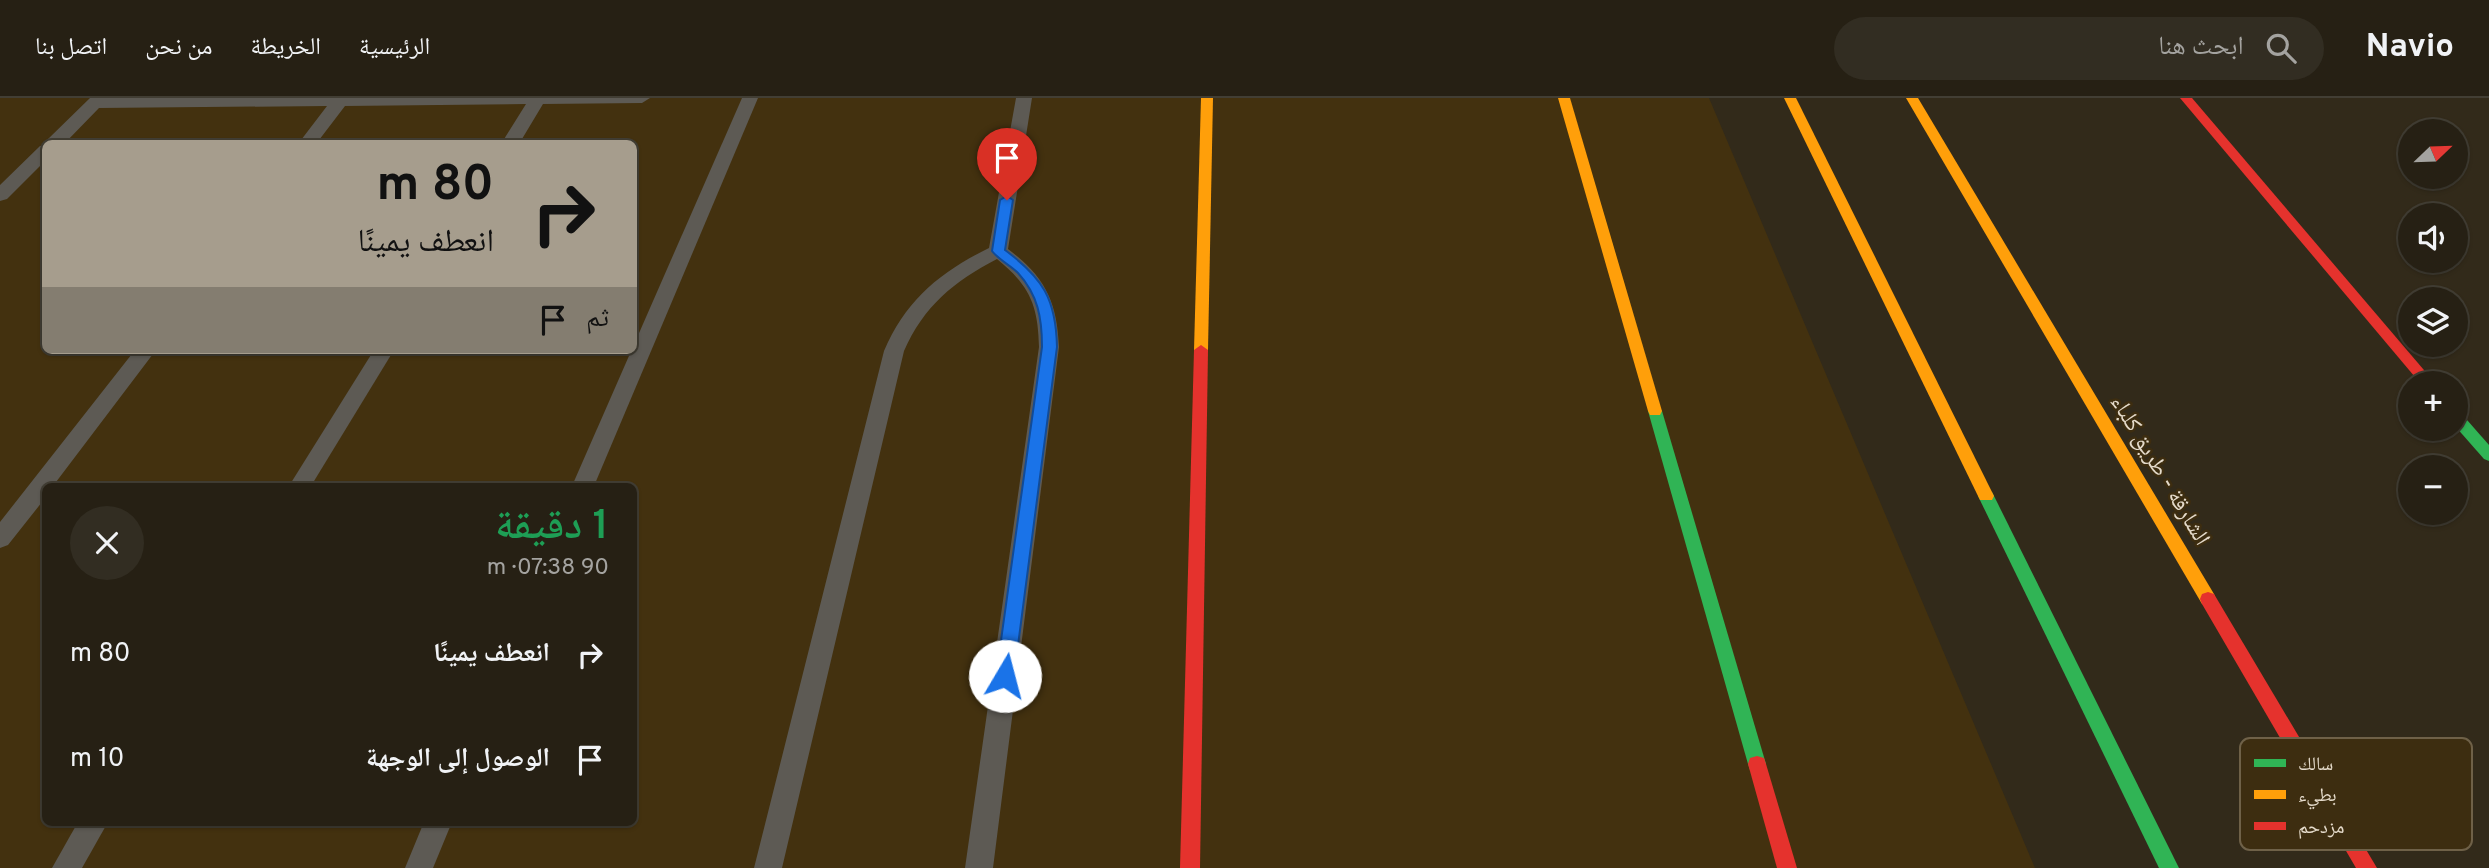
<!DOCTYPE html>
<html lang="ar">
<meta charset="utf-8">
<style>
:root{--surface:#262014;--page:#322d22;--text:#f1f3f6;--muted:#a4a3a0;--line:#423e34}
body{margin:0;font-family:Overpass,"Noto Naskh Arabic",sans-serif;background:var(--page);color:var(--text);direction:rtl;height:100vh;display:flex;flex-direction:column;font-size:26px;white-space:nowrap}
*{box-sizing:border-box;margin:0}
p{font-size:23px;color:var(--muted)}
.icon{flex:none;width:38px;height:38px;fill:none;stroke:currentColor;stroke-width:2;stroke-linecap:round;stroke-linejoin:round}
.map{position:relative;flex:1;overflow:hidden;direction:ltr}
.side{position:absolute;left:42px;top:385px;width:595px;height:343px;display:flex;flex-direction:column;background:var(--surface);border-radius:10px;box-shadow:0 2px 5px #0004,0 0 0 2px var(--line);direction:rtl}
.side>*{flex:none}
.hud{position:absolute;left:42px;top:42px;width:595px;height:214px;border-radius:10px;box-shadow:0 2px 5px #0004,0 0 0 2px var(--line);direction:rtl;background:#a69d8d;color:#111;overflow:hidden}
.needle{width:46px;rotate:67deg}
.controls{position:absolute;left:2398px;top:21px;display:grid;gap:14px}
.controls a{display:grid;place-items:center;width:70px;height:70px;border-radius:50%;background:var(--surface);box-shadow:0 2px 5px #0004,0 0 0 2px var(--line);font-size:35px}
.pin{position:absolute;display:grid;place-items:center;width:60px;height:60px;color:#fff;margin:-72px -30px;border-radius:50% 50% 50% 0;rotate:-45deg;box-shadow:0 0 7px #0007}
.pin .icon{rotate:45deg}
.me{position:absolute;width:77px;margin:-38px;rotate:8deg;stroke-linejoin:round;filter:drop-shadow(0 0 5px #0008)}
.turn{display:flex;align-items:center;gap:24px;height:147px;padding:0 28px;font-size:32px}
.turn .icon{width:91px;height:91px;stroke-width:2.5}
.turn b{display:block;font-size:49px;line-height:60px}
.then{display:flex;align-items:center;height:66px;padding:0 28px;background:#0003;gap:14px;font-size:26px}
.round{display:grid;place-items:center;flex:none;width:74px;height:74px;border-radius:37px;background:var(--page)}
.overview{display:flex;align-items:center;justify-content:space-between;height:119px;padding:0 28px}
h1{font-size:42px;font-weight:600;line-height:52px;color:#1e9e55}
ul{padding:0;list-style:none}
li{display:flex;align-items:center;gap:21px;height:105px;padding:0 28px}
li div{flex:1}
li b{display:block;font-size:26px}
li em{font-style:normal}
header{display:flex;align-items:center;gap:42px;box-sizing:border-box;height:98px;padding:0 35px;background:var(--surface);border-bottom:2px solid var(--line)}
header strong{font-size:33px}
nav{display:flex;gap:38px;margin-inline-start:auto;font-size:24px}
.search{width:490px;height:63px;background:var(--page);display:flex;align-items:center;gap:18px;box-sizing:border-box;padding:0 24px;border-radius:38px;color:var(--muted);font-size:26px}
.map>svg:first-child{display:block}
.built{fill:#43310f;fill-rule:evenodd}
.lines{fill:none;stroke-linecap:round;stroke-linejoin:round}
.lane{fill:#5d5a54;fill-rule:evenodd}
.fast{fill:#30b455;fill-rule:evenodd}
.slow{fill:#ff9f0a;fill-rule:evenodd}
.jam{fill:#e5322d;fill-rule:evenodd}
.route{fill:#1a73e8;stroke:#114b97;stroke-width:2}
.labels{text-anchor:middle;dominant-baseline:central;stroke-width:5;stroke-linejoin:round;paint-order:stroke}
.street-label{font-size:23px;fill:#e5dbcb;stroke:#3d2d10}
.key{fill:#3d2d10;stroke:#6f6148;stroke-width:2}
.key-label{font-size:19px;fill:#e5dbcb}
</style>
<header>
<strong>Navio</strong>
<div class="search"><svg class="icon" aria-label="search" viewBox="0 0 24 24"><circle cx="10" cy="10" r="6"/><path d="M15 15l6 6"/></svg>ابحث هنا</div>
<nav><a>الرئيسية</a><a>الخريطة</a><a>من نحن</a><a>اتصل بنا</a></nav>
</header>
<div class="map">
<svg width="2489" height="770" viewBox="0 0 2489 770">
<rect width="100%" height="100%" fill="#322a1a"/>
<path class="built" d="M0,0H1709L2035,770H0ZM46,46H634V252H46ZM46,388H634V724H46Z"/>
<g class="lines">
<g class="lane">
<path d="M90,0H650L642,5L543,6L519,46H501L526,6L345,8L316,46H298L327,8L99,10L64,46H46V62L7,101L0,103V87L40,48L45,47L47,42Z"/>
<path d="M742,0H758L594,388H572Z"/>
<path d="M1016,0H1032L1008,151C1045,179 1057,203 1059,249L993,770H965L1039,249C1038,207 1030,188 997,161C954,183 923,209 904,253L782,770H754L884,253C906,202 940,174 989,150Z"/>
<path d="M135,252H156L53,388H46V399L8,447L0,450V424Z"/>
<path d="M374,252H394L311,388H289Z"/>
<path d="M78,724H108L82,770H52Z"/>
<path d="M424,724H452L433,770H405Z"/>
</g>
<g class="fast">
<path d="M1655,308L1662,313L1766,666L1764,672L1757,674L1750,672L1748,666L1648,313Z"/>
<path d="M2455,313L2460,314L2489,347V363L2484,361L2455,328Z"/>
<path d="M1986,392L1992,394L1994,398L2179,770H2159L1978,398L1980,394Z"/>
</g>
<g class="slow">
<path d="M1201,0H1213L1208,252L1201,257L1194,252Z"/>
<path d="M1558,0H1570L1662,313L1660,317H1650L1648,313Z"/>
<path d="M1784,0H1796L1994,398L1992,402H1980L1978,398Z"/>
<path d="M1906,0H1918L2214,496L2216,501L2214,506L2208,508L2202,506Z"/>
</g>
<g class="jam">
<path d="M2180,0H2192L2435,285H2420Z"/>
<path d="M1201,247L1208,252L1200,770H1180L1194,252Z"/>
<path d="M2208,494L2214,496L2377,770H2356L2202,506L2200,501L2202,496Z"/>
<path d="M1757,658L1764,660L1766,666L1797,770H1777L1748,666L1750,660Z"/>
</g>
</g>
<path class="route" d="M1007,98L1013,102L1005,152C1043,180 1056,201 1057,249L1014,578L1012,583L1005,586L999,583L996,578L1042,249C1042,220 1038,197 1018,175C1010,167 999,162 992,153L1000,102Z"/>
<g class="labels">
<g class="street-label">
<text transform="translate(2159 373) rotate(59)">الشارقة - طريق كلباء</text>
</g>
</g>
<rect x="2240" y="640" width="232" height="112" rx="10" class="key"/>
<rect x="2254" y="661" width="32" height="8" fill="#30b455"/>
<rect x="2254" y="692" width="32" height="9" fill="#ff9f0a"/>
<rect x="2254" y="724" width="32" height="8" fill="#e5322d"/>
<g class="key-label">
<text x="2298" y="672">سالك</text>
<text x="2298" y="703">بطيء</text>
<text x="2298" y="735">مزدحم</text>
</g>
</svg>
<div class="controls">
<a><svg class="needle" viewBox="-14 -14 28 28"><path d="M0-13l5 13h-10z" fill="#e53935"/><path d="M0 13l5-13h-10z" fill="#a4a3a0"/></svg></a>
<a><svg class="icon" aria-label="sound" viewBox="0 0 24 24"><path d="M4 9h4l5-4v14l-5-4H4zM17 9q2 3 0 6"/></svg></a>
<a><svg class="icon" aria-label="layers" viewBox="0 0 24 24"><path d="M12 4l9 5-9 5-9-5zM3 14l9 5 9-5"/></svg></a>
<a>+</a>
<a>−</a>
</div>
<div class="pin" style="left:1007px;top:102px;background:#d93025"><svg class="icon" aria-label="arrive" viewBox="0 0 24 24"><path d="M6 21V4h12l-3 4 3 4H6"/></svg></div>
<svg class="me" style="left:1005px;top:578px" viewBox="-20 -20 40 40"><circle r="19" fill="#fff"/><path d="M0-13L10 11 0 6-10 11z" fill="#1a73e8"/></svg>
<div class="hud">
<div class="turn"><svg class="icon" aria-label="right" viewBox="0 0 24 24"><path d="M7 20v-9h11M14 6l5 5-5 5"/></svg><div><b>80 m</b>انعطف يمينًا</div></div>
<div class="then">ثم<svg class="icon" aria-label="arrive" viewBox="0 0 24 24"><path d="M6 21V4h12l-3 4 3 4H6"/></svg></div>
</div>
<section class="side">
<div class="overview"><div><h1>1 دقيقة</h1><p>90 m · 07:38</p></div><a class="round"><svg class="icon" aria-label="close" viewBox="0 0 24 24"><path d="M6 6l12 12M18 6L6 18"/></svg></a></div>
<ul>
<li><svg class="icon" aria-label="right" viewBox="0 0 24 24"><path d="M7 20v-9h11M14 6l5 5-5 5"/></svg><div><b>انعطف يمينًا</b></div><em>80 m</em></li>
<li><svg class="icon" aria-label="arrive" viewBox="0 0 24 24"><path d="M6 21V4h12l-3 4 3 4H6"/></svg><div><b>الوصول إلى الوجهة</b></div><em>10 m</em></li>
</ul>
</section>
</div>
